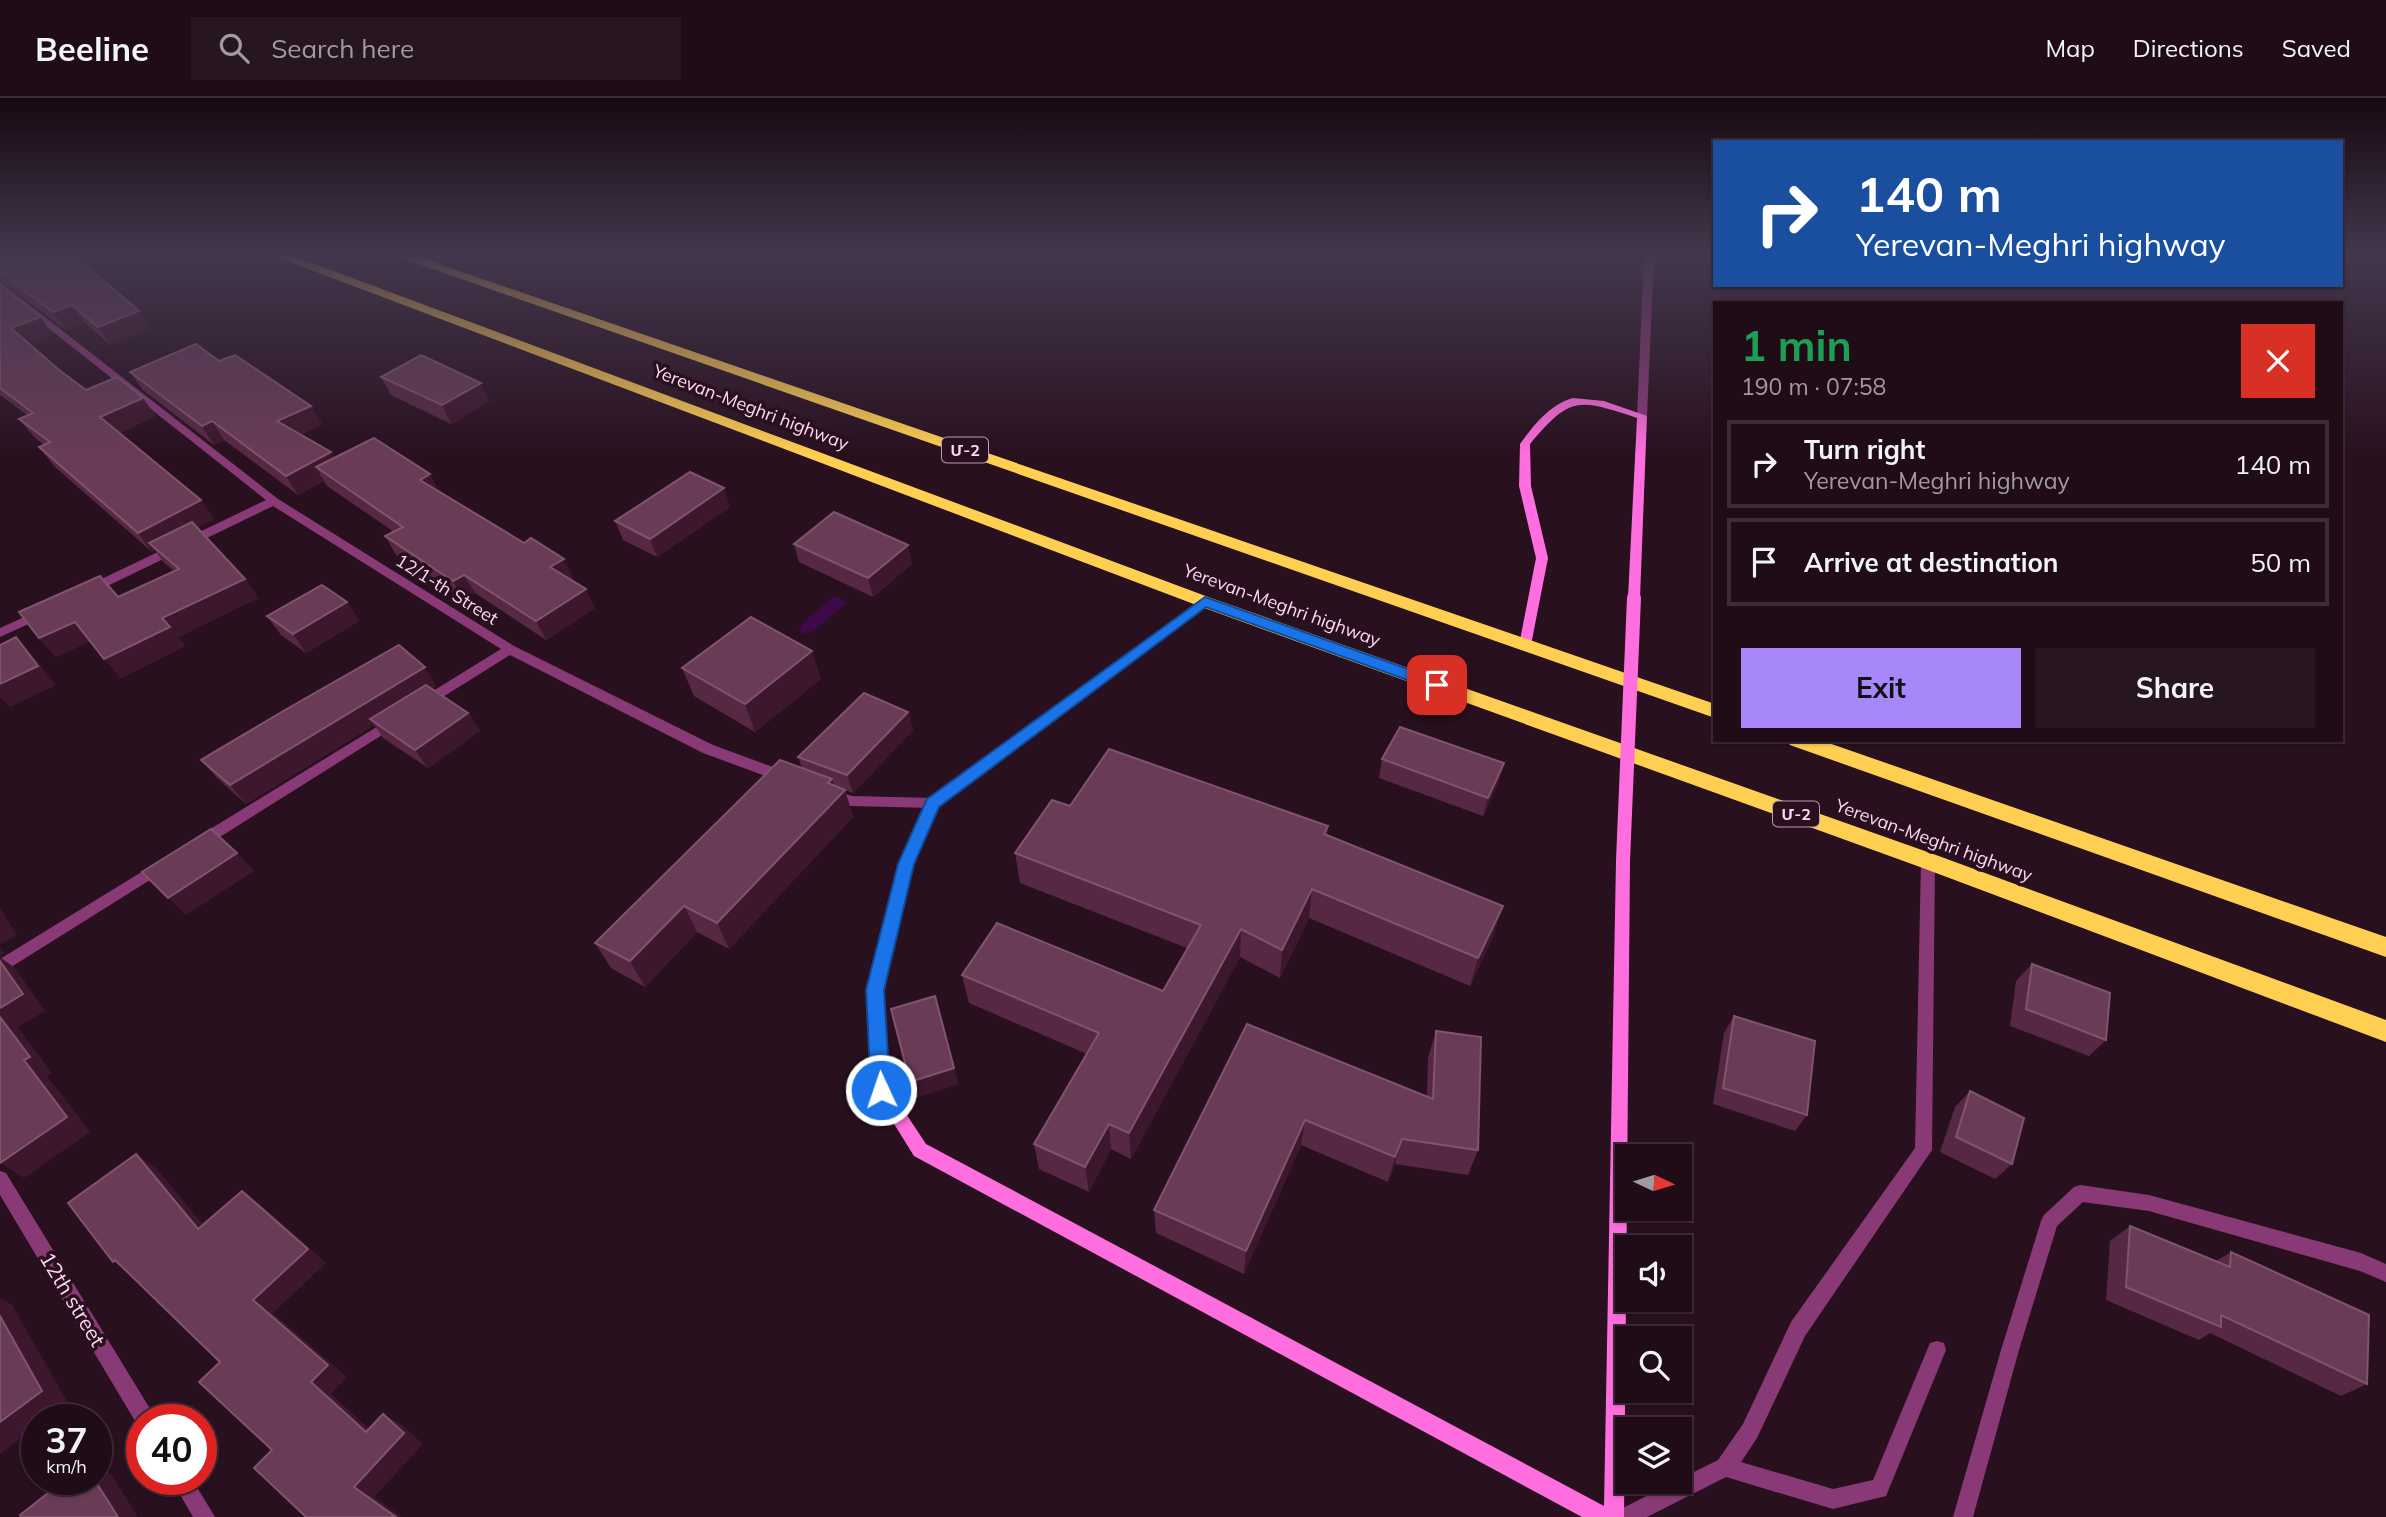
<!DOCTYPE html>
<meta charset="utf-8">
<style>
:root{--surface:#1f0c17;--page:#271520;--text:#f1f3f6;--muted:#a19ba1;--line:#3c2c36;--accent:#a887fa}
body{margin:0;font-family:Mulish,"Noto Sans Armenian",sans-serif;background:var(--page);color:var(--text);height:100vh;display:flex;flex-direction:column;font-size:26px;white-space:nowrap}
*{box-sizing:border-box;margin:0}
p{font-size:23px;color:var(--muted)}
.icon{flex:none;width:38px;height:38px;fill:none;stroke:currentColor;stroke-width:2;stroke-linecap:round;stroke-linejoin:round}
.map{position:relative;flex:1;overflow:hidden}
.panel{position:absolute;left:1713px;top:203px;width:630px;height:441px;display:flex;flex-direction:column;background:var(--surface);border-radius:0px;box-shadow:0 2px 5px #0004,0 0 0 2px var(--line)}
.panel>*{flex:none}
.hud{position:absolute;left:1713px;top:42px;width:630px;height:147px;border-radius:0px;box-shadow:0 2px 5px #0004,0 0 0 2px var(--line);background:#1a4fa0;color:#fff;overflow:hidden}
.needle{width:46px;rotate:94deg}
.controls{position:absolute;left:1615px;top:1046px;display:grid;gap:14px}
.controls a{display:grid;place-items:center;width:77px;height:77px;border-radius:0px;background:var(--surface);box-shadow:0 2px 5px #0004,0 0 0 2px var(--line);font-size:35px}
.speed{position:absolute;left:21px;top:1306px;display:flex;gap:14px;font-size:35px;font-weight:700;text-align:center}
.speed>*{display:grid;place-content:center;width:91px;height:91px;border-radius:50%;background:var(--surface);box-shadow:0 2px 5px #0004,0 0 0 2px var(--line);line-height:1}
.speed small{font-size:18px;font-weight:400}
.speed .limit{border:10px solid #d22;background:#fff;color:#111}
.pin{position:absolute;display:grid;place-items:center;width:60px;height:60px;color:#fff;margin:-30px;border-radius:14px;box-shadow:0 4px 10px #0006}
.me{position:absolute;width:77px;margin:-38px;rotate:357deg;stroke-linejoin:round;filter:drop-shadow(0 0 5px #0008)}
.turn{display:flex;align-items:center;gap:24px;height:147px;padding:0 28px;font-size:32px}
.turn .icon{width:91px;height:91px;stroke-width:2.5}
.turn b{display:block;font-size:49px;line-height:60px}
.round{display:grid;place-items:center;flex:none;width:74px;height:74px;border-radius:0px;background:var(--page)}
.summary{display:flex;align-items:center;justify-content:space-between;height:119px;padding:0 28px}
h1{font-size:42px;font-weight:700;line-height:52px;color:#1e9e55}
.action{display:flex;gap:14px;margin-top:auto;padding:14px 28px}
.action a{flex:1;height:80px;border-radius:0px;background:var(--accent);color:#111;font-size:28px;font-weight:700;line-height:80px;text-align:center}
.action a+a{background:var(--page);color:var(--text)}
ul{padding:0;list-style:none}
li{display:flex;align-items:center;gap:21px;height:88px;margin:0 14px 10px;padding:0 14px;border:4px solid var(--line);border-radius:0px}
li div{flex:1}
li b{display:block;font-size:26px}
li em{font-style:normal}
header{display:flex;align-items:center;gap:42px;box-sizing:border-box;height:98px;padding:0 35px;background:var(--surface);border-bottom:2px solid var(--line)}
header strong{font-size:33px}
nav{display:flex;gap:38px;margin-inline-start:auto;font-size:24px}
.search{width:490px;height:63px;background:var(--page);display:flex;align-items:center;gap:18px;box-sizing:border-box;padding:0 24px;border-radius:0px;color:var(--muted);font-size:26px}
.map>svg:first-child{display:block}
.water{fill:#3e0948}
.lines{fill:none;stroke-linecap:round;stroke-linejoin:round}
.lane{fill:#893a76;fill-rule:evenodd}
.street{fill:#893a76;fill-rule:evenodd}
.secondary{fill:#ff6ede;fill-rule:evenodd}
.highway{fill:#ffcf52;fill-rule:evenodd}
.secondary-bridge{stroke:#ff6ede;stroke-width:14}
.wall{fill:#572844}
.shaded-wall{fill:#3d172d}
.building{fill:#693b57;stroke:#80536f;stroke-width:2}
.route{fill:#1a73e8;stroke:#114b97;stroke-width:2}
.labels{text-anchor:middle;dominant-baseline:central;stroke-width:7;stroke-linejoin:round;paint-order:stroke}
.shield{fill:#29101f;stroke:#bf9bb3;stroke-width:2}
.shield-label{font-size:16px;font-weight:bold;fill:#ffd7f2}
.street-label{font-size:18px;fill:#ffd7f2;stroke:#29101f}
.near-street-label{font-size:21px;fill:#ffd7f2;stroke:#29101f}
</style>
<header>
<strong>Beeline</strong>
<div class="search"><svg class="icon" aria-label="search" viewBox="0 0 24 24"><circle cx="10" cy="10" r="6"/><path d="M15 15l6 6"/></svg>Search here</div>
<nav><a>Map</a><a>Directions</a><a>Saved</a></nav>
</header>
<div class="map">
<svg width="2386" height="1419" viewBox="0 0 2386 1419">
<rect width="100%" height="100%" fill="#29101f"/>
<path class="water" d="M834,498L847,504L814,533L804,536L799,533L803,525Z"/>
<g class="lines">
<g class="lane">
<path d="M1644,159H1654L1647,318L1642,321L1637,318Z"/>
<path d="M1928,757L1933,759L1935,763L1932,1052L1805,1238L1757,1340L1741,1364L1833,1391L1873,1382L1930,1245L1937,1243L1944,1245L1946,1252L1886,1398L1833,1411L1726,1379L1647,1419H1616L1619,1412L1674,1384H1680V1381L1718,1362L1743,1326L1791,1224L1915,1050L1921,763L1923,759Z"/>
<path d="M2080,1087L2149,1097L2361,1155L2386,1166V1184L2360,1173L2149,1113L2083,1104L2057,1128L2019,1252L1973,1419H1953L2001,1252L2041,1123L2044,1117L2074,1089Z"/>
</g>
<g class="street">
<path d="M0,184L278,401L514,548L713,647L792,676L794,680L792,684H782L703,655L510,557L430,607H420L418,604L420,601L501,551L273,408L93,495H85L83,492L85,489L266,402L0,192Z"/>
<path d="M42,511L48,515L46,518L0,539V530Z"/>
<path d="M393,619L400,624L398,627L204,749H194L192,745L194,741Z"/>
<path d="M832,691L852,698L933,700L938,701L940,705L938,709L933,710L851,708L827,700L825,696L827,692Z"/>
<path d="M161,762L166,764L168,768L166,772L0,876V861Z"/>
<path d="M0,1073L6,1075L152,1314L155,1321H142V1329L138,1328L0,1097Z"/>
<path d="M171,1381H192L215,1419H193Z"/>
</g>
<g class="secondary">
<path d="M1573,300L1604,303L1647,318L1640,500L1634,504L1628,500L1637,320C1579,301 1571,297 1530,346L1531,388L1548,460L1531,547L1525,551L1519,547L1536,460L1519,388L1520,346C1534,327 1549,307 1573,300Z"/>
<path d="M1205,500L1211,504L1209,507L939,708L913,766L883,892L889,990L926,1046L1604,1408L1616,763L1618,759H1628L1630,763L1624,1419H1582L914,1058L873,992L867,892L899,766L926,705L928,701Z"/>
</g>
<g class="highway">
<path d="M277,159H296L1211,500L1936,757L2386,922V944L1920,769L1199,508Z"/>
<path d="M399,159H419L1715,606V620Z"/>
<path d="M1787,642H1820L2386,839V859L1790,647Z"/>
</g>
<path class="secondary-bridge" d="M1623,763L1634,500"/>
</g>
<g class="wall">
<path d="M0,159L139,213L151,231L111,247L85,225L66,232L0,182Z"/>
<path d="M0,188L40,219L53,237L29,246L58,271L86,292L156,318L119,335L201,402L214,421L197,430L245,481L258,500L178,539L185,548L121,580L90,543L56,559L39,540L118,499L174,473L163,464L155,452L152,454L54,368L39,349L44,347L34,339L19,321L27,317L0,297Z"/>
<path d="M130,274L311,308L322,326L300,337L334,360L440,394L573,480L570,481L595,510L546,542L475,495L463,502L396,457L385,438L394,434L327,388L324,383L298,397L224,342L214,347L143,292Z"/>
<path d="M381,279L490,303L451,326L391,297Z"/>
<path d="M730,409L657,459L623,442L615,423Z"/>
<path d="M794,446L912,466L873,499L799,464Z"/>
<path d="M347,504L359,523L306,555L281,537L267,518Z"/>
<path d="M682,570L821,581L755,634L694,598Z"/>
<path d="M436,588L432,591L468,615L480,633L428,670L383,640L374,627L246,706L217,680L201,662Z"/>
<path d="M908,614L913,632L853,695L845,692L853,719L729,851L697,834L645,889L611,870L595,845L802,670L798,659Z"/>
<path d="M1382,661L1499,684L1483,718L1379,680Z"/>
<path d="M1070,708L1328,728L1327,737L1494,837L1470,888L1309,820L1280,880L1240,859L1131,1061L1111,1051L1089,1094L1039,1071L1034,1046L1087,956L969,905L962,877L1163,893L1187,850L1020,785L1015,755Z"/>
<path d="M2032,866L2106,942L2089,958L2010,928L2016,883Z"/>
<path d="M1734,918L1807,1017L1795,1033L1713,1006L1724,935Z"/>
<path d="M1247,926L1427,999L1428,960L1436,933L1478,1052L1468,1077L1395,1066L1388,1084L1301,1047L1244,1176L1156,1135L1154,1112Z"/>
<path d="M1970,993L2012,1066L1995,1081L1940,1054L1955,1009Z"/>
<path d="M2130,1128L2216,1163L2231,1154L2367,1286L2341,1298L2210,1235L2199,1242L2106,1202L2110,1143Z"/>
</g>
<g class="shaded-wall">
<path d="M72,207L85,225L66,232L53,214Z"/>
<path d="M139,213L151,231L111,247L98,229Z"/>
<path d="M40,219L53,237L25,248L11,230Z"/>
<path d="M481,285L490,303L451,326L442,307Z"/>
<path d="M143,300L156,318L113,337L100,319Z"/>
<path d="M311,308L322,326L289,342L277,323Z"/>
<path d="M212,323L224,342L214,347L202,328Z"/>
<path d="M331,354L342,373L316,369L324,383L298,397L286,378Z"/>
<path d="M430,376L440,395L420,382Z"/>
<path d="M724,390L730,409L657,459L650,441Z"/>
<path d="M201,402L214,421L157,452L149,445L155,452L152,454L138,435Z"/>
<path d="M908,447L912,466L873,499L868,480Z"/>
<path d="M564,461L573,480L560,488L550,469Z"/>
<path d="M464,477L475,495L463,502L453,483Z"/>
<path d="M245,481L258,500L178,539L185,548L121,580L104,561L162,520Z"/>
<path d="M586,491L595,510L546,542L536,523Z"/>
<path d="M347,504L359,523L306,555L293,536Z"/>
<path d="M75,524L91,543L56,559L39,540Z"/>
<path d="M16,539L33,558L56,587L10,609L0,599V586Z"/>
<path d="M812,553L821,581L755,634L745,606Z"/>
<path d="M425,569L436,588L376,625L370,621L374,627L246,706L230,687Z"/>
<path d="M908,614L913,632L853,695L847,677Z"/>
<path d="M468,615L480,633L428,670L415,652Z"/>
<path d="M1504,665L1499,684L1483,718L1488,700Z"/>
<path d="M832,681L838,699L845,692L853,719L729,851L717,825Z"/>
<path d="M237,755L254,773L186,817L168,800Z"/>
<path d="M1312,791L1309,820L1280,880L1282,852Z"/>
<path d="M684,808L697,834L645,889L630,863Z"/>
<path d="M1503,808L1494,837L1470,888L1478,860Z"/>
<path d="M0,810L17,837L0,847Z"/>
<path d="M1241,831L1240,859L1131,1061L1129,1035Z"/>
<path d="M0,849L4,855L0,859L15,870L45,913L18,929L52,975L47,978L90,1034L24,1080L0,1065L24,962L0,919Z"/>
<path d="M940,915L959,986L916,1000L910,984Z"/>
<path d="M1305,1022L1301,1047L1244,1176L1246,1153Z"/>
<path d="M1109,1026L1111,1051L1089,1094L1085,1069Z"/>
<path d="M1402,1041L1395,1066L1388,1084L1395,1059Z"/>
<path d="M136,1056L157,1071L219,1146L198,1131Z"/>
<path d="M242,1093L262,1108L326,1165L273,1215L347,1279L331,1296L385,1345L366,1334L311,1284L253,1202Z"/>
<path d="M0,1200L12,1207L68,1305L46,1321H37V1328L0,1356Z"/>
<path d="M383,1316L402,1327L423,1346L374,1399L402,1419H396L354,1389Z"/>
<path d="M96,1370L111,1376L138,1419H118L94,1381H96Z"/>
</g>
<g class="building">
<path d="M0,159H76L139,213L98,229L72,207L53,214L0,174Z"/>
<path d="M0,188L40,219L11,230L58,271L86,292L117,279L143,300L100,319L201,402L138,435L39,349L50,344L19,321L33,315L0,290Z"/>
<path d="M196,246L219,263L235,257L311,308L277,323L331,354L286,378L212,323L202,328L130,274Z"/>
<path d="M421,257L481,285L442,307L381,279Z"/>
<path d="M374,340L430,376L420,382L524,445L531,440L564,461L550,469L586,491L536,523L464,477L453,483L385,438L403,429L316,369Z"/>
<path d="M690,374L724,390L650,441L615,423Z"/>
<path d="M834,414L908,447L868,480L794,446Z"/>
<path d="M192,424L245,481L162,520L170,529L104,561L75,524L39,540L19,514L100,478L118,499L179,471L149,445Z"/>
<path d="M322,487L347,504L293,536L267,518Z"/>
<path d="M751,519L812,553L745,606L682,570Z"/>
<path d="M16,539L38,568L0,586V547Z"/>
<path d="M399,547L425,569L230,687L201,662L285,612Z"/>
<path d="M426,587L468,615L415,652L370,621Z"/>
<path d="M864,595L908,614L847,677L798,659Z"/>
<path d="M1400,629L1504,665L1488,700L1382,661Z"/>
<path d="M1109,651L1328,728L1324,736L1503,808L1478,860L1312,791L1282,852L1241,831L1129,1035L1109,1026L1085,1069L1034,1046L1099,935L962,877L997,825L1163,893L1201,827L1015,755L1052,702L1070,708Z"/>
<path d="M780,662L832,681L828,685L845,692L717,825L684,808L630,863L595,845Z"/>
<path d="M211,731L237,755L168,800L142,774Z"/>
<path d="M0,863L23,896L0,910Z"/>
<path d="M2032,866L2110,895L2106,942L2026,911Z"/>
<path d="M935,898L954,970L910,984L891,911Z"/>
<path d="M1734,918L1815,943L1807,1017L1723,990Z"/>
<path d="M0,919L30,959L24,962L67,1019L0,1065Z"/>
<path d="M1247,926L1433,1001L1436,933L1481,939L1478,1052L1402,1041L1395,1059L1305,1022L1246,1153L1154,1112Z"/>
<path d="M1970,993L2024,1020L2012,1066L1956,1039Z"/>
<path d="M136,1056L198,1131L242,1093L308,1151L253,1202L328,1267L311,1284L366,1334L383,1316L404,1335L354,1389L396,1419H306L254,1370L272,1352L199,1284L220,1264L115,1162L113,1164L68,1105Z"/>
<path d="M2130,1128L2230,1169L2231,1154L2369,1217L2367,1286L2221,1217V1229L2126,1189Z"/>
<path d="M0,1218L42,1293L0,1324Z"/>
<path d="M66,1381H94L118,1419H21L20,1417Z"/>
</g>
<linearGradient id="sky" x2="0" y2="1"><stop stop-color="#170911"/><stop offset="0.44" stop-color="#43374d"/><stop offset="1" stop-color="#43374d" stop-opacity="0"/></linearGradient>
<rect width="2386" height="358" fill="url(#sky)"/>
<path class="route" d="M1205,499L1442,583L1444,587L1442,591H1432L1206,509L939,709L914,766L884,892L890,992L887,998L881,1000L874,998L871,992L866,892L898,766L927,701Z"/>
<g class="labels">
<g class="shield">
<rect x="942" y="339.5" width="46" height="25" rx="5"/>
<rect x="1773" y="703.5" width="46" height="25" rx="5"/>
</g>
<g class="shield-label">
<text x="965" y="352">Մ-2</text>
<text x="1796" y="716">Մ-2</text>
</g>
<g class="street-label">
<text transform="translate(751 309) rotate(21)">Yerevan-Meghri highway</text>
<text transform="translate(447 491) rotate(32)">12/1-th Street</text>
<text transform="translate(1282 507) rotate(20)">Yerevan-Meghri highway</text>
<text transform="translate(1934 742) rotate(20)">Yerevan-Meghri highway</text>
</g>
<g class="near-street-label">
<text transform="translate(73 1201) rotate(59)">12th street</text>
</g>
</g>
</svg>
<div class="controls">
<a><svg class="needle" viewBox="-14 -14 28 28"><path d="M0-13l5 13h-10z" fill="#e53935"/><path d="M0 13l5-13h-10z" fill="#a19ba1"/></svg></a>
<a><svg class="icon" aria-label="sound" viewBox="0 0 24 24"><path d="M4 9h4l5-4v14l-5-4H4zM17 9q2 3 0 6"/></svg></a>
<a><svg class="icon" aria-label="search" viewBox="0 0 24 24"><circle cx="10" cy="10" r="6"/><path d="M15 15l6 6"/></svg></a>
<a><svg class="icon" aria-label="layers" viewBox="0 0 24 24"><path d="M12 4l9 5-9 5-9-5zM3 14l9 5 9-5"/></svg></a>
</div>
<div class="speed"><div>37<small>km/h</small></div><div class="limit">40</div></div>
<div class="pin" style="left:1437px;top:587px;background:#d93025"><svg class="icon" aria-label="arrive" viewBox="0 0 24 24"><path d="M6 21V4h12l-3 4 3 4H6"/></svg></div>
<svg class="me" style="left:881px;top:992px" viewBox="-20 -20 40 40"><circle r="17" fill="#1a73e8" stroke="#fff" stroke-width="3"/><path d="M0-11L8 9 0 5-8 9z" fill="#fff"/></svg>
<div class="hud">
<div class="turn"><svg class="icon" aria-label="right" viewBox="0 0 24 24"><path d="M7 20v-9h11M14 6l5 5-5 5"/></svg><div><b>140 m</b>Yerevan-Meghri highway</div></div>
</div>
<section class="panel">
<div class="summary"><div><h1>1 min</h1><p>190 m · 07:58</p></div><a class="round" style="background:#d93025;color:#fff"><svg class="icon" aria-label="close" viewBox="0 0 24 24"><path d="M6 6l12 12M18 6L6 18"/></svg></a></div>
<ul>
<li><svg class="icon" aria-label="right" viewBox="0 0 24 24"><path d="M7 20v-9h11M14 6l5 5-5 5"/></svg><div><b>Turn right</b><p>Yerevan-Meghri highway</p></div><em>140 m</em></li>
<li><svg class="icon" aria-label="arrive" viewBox="0 0 24 24"><path d="M6 21V4h12l-3 4 3 4H6"/></svg><div><b>Arrive at destination</b></div><em>50 m</em></li>
</ul>
<div class="action"><a>Exit</a><a>Share</a></div>
</section>
</div>
